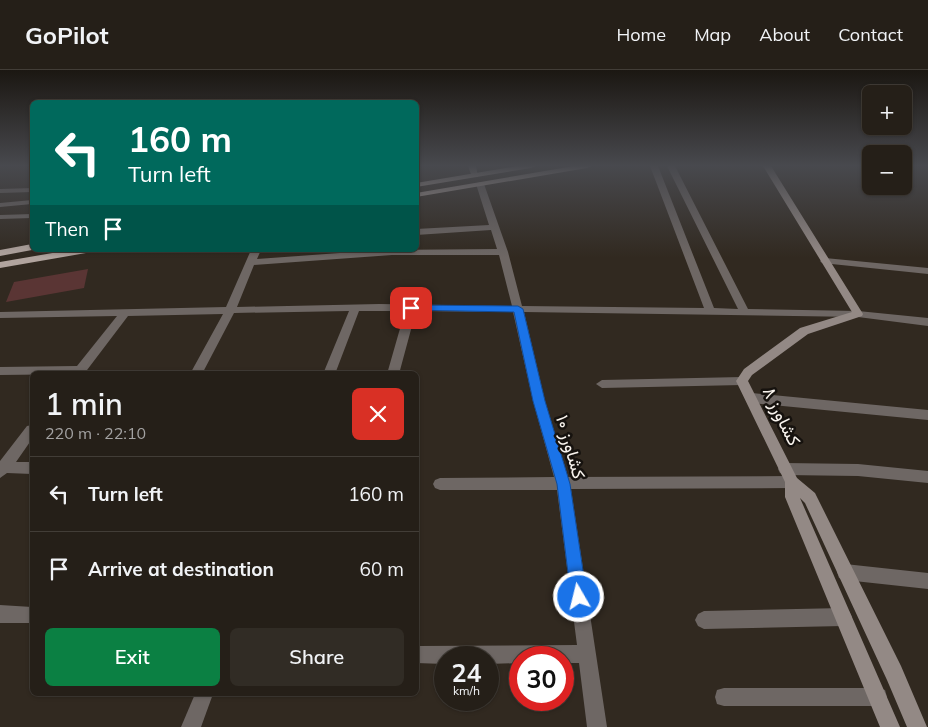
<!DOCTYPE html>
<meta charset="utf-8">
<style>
:root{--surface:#251f18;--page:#312c25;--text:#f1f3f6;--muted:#a3a2a2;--line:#423d37;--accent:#0b8043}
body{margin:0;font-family:Mulish,Vazirmatn,sans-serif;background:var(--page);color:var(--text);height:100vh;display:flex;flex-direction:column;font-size:19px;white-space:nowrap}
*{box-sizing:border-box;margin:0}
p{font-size:16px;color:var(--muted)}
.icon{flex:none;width:28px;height:28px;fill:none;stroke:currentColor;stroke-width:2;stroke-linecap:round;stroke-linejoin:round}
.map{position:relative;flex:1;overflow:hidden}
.side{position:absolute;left:30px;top:301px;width:389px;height:325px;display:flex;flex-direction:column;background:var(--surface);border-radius:8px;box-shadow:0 1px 4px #0004,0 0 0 1px var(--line)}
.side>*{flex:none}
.top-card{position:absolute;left:30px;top:30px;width:389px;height:152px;border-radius:8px;box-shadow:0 1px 4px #0004,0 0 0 1px var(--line);background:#00695c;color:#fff;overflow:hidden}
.fabs{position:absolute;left:862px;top:15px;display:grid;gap:10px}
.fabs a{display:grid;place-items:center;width:50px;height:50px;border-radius:8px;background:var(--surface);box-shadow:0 1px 4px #0004,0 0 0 1px var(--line);font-size:25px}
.speed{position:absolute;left:434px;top:576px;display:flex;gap:10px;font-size:25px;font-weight:700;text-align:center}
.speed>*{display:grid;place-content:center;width:65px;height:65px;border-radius:50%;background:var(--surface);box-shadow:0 1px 4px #0004,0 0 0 1px var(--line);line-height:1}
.speed small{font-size:12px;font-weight:400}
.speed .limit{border:8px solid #d22;background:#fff;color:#111}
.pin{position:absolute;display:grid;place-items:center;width:42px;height:42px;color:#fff;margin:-21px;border-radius:10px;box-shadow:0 2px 8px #0006}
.me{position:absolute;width:55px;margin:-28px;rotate:352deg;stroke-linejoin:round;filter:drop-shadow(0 0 4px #0008)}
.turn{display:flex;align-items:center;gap:18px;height:105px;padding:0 15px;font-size:22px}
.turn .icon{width:65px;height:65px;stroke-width:2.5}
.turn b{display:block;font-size:35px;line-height:42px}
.then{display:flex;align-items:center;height:48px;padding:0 15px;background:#0003;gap:10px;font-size:19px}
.round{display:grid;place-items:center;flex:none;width:52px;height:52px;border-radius:8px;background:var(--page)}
.head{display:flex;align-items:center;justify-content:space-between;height:85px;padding:0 15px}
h1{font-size:30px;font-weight:600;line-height:38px}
.button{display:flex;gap:10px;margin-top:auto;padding:10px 15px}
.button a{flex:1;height:58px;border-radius:8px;background:var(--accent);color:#fff;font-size:20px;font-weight:600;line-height:58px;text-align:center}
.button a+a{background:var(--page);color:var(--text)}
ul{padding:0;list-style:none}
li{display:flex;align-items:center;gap:15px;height:75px;padding:0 15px;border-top:1px solid var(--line)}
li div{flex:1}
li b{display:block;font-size:19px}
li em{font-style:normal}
header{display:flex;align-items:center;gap:30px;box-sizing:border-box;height:70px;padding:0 25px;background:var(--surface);border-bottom:1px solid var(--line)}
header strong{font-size:24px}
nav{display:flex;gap:28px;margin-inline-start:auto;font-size:18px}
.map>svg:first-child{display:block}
.green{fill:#5a3534}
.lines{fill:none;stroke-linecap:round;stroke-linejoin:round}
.lane{fill:#6e6764;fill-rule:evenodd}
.street{fill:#6e6764;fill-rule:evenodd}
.secondary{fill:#938985;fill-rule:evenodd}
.primary{fill:#b1a49e;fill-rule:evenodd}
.route{fill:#1a73e8;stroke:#114b97}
.labels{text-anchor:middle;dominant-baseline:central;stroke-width:5;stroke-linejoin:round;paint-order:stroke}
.street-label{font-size:18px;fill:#f9f4ee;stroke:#16120e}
</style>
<header>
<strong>GoPilot</strong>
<nav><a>Home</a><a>Map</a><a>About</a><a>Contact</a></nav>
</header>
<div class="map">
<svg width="928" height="657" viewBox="0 0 928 657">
<rect width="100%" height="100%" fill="#312920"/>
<path class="green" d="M88,199L84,218L6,232L14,212Z"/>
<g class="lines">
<g class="lane">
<path d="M32,118V122L0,123V119Z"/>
<path d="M32,130V134L0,137V133Z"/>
<path d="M32,144V148L0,149V145Z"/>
</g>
<g class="street">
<path d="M650,96H658L714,238L738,239L667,96H675L748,239L858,241L928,248V256L858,247L524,242L545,331L568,407L792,406L797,408L799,412L797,416L792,418L571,419L607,657H587L579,593H562V588H520V593L488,594V588H445V594L416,593V577L419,576L577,575L557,420H440L435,418L433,414L435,410L440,408L554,407L533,331L513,242L416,241L399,304H387L405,241H359L335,304H323L349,241L234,243L202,304H190L223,244L128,246L84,304L0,305V297L77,296L117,246L0,248V242L226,237L251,180H261L257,189L381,180L497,179L491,160L416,165V159L489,155L476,114L480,112L484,114L508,182L522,236L704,238ZM392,185H499L512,236L379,234L237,237L254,195Z"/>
<path d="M825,188L928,198V204L822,193L820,191Z"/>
<path d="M742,307L748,311L742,315L602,318L596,314L602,310Z"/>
<path d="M752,323L928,340V350L752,333L748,331L746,328L748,325Z"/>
<path d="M32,355V369L16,392H32V404L7,403L0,408V391L27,356Z"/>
<path d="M785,393L858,394L928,401V413L858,406L785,405L780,403L778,399L780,395Z"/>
<path d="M845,494L928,503V519L845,510L839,508L837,502L839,496Z"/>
<path d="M0,535L32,537V553H0Z"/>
<path d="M843,538L849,541L852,547L849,553L843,556L704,559L698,556L695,550L698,544L704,541Z"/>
<path d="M724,618H878L885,620L887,627L885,634L878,636H724L717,634L715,627L717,620Z"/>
<path d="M195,624H213L201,657H181Z"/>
</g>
<g class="secondary">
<path d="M468,96H476L478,107H472Z"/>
<path d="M763,96H771L863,244L862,246L808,264L752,305L748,311L797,408L815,423L901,596L927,657H907L887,610L805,433L800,428L900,657H880L785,427V412L736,311L744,299L800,258L852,242Z"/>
</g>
<g class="primary">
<path d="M518,96H535L531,98L416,117V113Z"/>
<path d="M574,96H591L587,98L416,127V123Z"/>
<path d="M32,174V180L0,186V180Z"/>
<path d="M70,180H91L86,183L0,198V192Z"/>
</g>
</g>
<linearGradient id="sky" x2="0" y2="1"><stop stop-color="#1b1712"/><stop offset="0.51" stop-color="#48494e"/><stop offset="1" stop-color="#48494e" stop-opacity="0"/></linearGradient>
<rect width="928" height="188" fill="url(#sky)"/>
<path class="route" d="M411,235L518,236L523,239L545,331L570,414L587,527L585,532L579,535L574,532L571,527L557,414L533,331L514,242L407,240L406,238Z"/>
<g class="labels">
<g class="street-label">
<text transform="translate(782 346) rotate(64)">کشاورز ۸</text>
<text transform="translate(571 377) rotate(74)">کشاورز ۱۰</text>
</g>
</g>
</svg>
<div class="fabs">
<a>+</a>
<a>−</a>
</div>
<div class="speed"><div>24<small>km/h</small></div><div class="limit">30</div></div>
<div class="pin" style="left:411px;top:238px;background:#d93025"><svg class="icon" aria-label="arrive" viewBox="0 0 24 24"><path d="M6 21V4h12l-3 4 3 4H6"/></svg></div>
<svg class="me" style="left:579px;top:527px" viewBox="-20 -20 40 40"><circle r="17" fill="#1a73e8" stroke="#fff" stroke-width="3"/><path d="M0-11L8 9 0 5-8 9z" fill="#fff"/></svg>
<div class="top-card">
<div class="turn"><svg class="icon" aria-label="left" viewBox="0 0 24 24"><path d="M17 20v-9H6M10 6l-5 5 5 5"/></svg><div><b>160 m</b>Turn left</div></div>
<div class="then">Then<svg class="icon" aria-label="arrive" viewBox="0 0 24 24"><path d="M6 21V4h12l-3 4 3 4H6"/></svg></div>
</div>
<section class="side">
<div class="head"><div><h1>1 min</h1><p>220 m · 22:10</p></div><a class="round" style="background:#d93025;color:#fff"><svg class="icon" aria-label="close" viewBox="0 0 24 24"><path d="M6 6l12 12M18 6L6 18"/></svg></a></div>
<ul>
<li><svg class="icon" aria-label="left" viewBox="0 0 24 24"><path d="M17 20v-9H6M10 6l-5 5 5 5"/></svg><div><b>Turn left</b></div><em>160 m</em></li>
<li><svg class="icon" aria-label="arrive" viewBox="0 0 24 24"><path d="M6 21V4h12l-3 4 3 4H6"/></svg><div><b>Arrive at destination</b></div><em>60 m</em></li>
</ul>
<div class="button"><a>Exit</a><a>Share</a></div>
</section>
</div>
